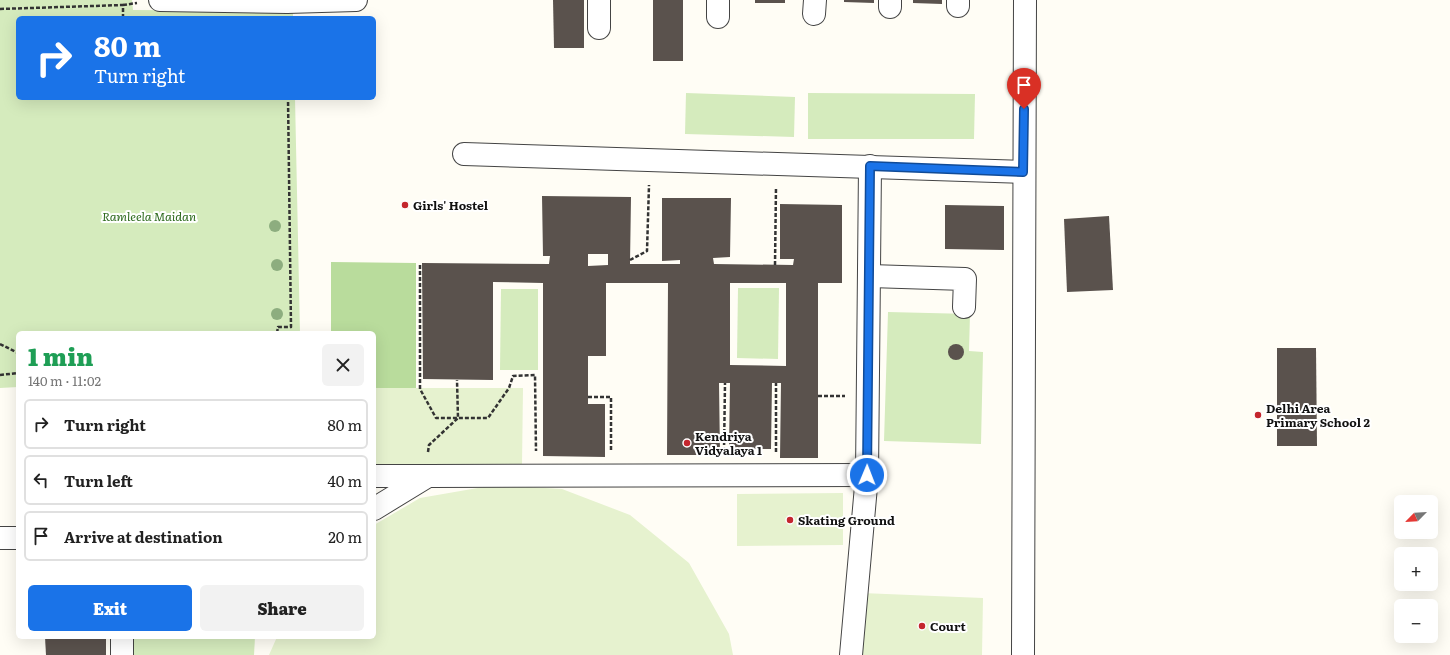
<!DOCTYPE html>
<meta charset="utf-8">
<style>
:root{--surface:#fff;--page:#f2f2f2;--text:#222;--muted:#767676;--line:#e0e0e0;--accent:#1a73e8}
body{margin:0;font-family:Literata,serif;background:var(--page);color:var(--text);height:100vh;display:flex;flex-direction:column;font-size:15px;white-space:nowrap}
*{box-sizing:border-box;margin:0}
p{font-size:13px;color:var(--muted)}
.icon{flex:none;width:22px;height:22px;fill:none;stroke:currentColor;stroke-width:2;stroke-linecap:round;stroke-linejoin:round}
.map{position:relative;flex:1;overflow:hidden}
.details{position:absolute;left:16px;top:331px;width:360px;height:308px;display:flex;flex-direction:column;background:var(--surface);border-radius:6px;box-shadow:0 4px 16px #0002}
.details>*{flex:none}
.top-card{position:absolute;left:16px;top:16px;width:360px;height:84px;border-radius:6px;box-shadow:0 4px 16px #0002;background:#1a73e8;color:#fff;overflow:hidden}
.needle{width:26px;rotate:246deg}
.controls{position:absolute;left:1394px;top:495px;display:grid;gap:8px}
.controls a{display:grid;place-items:center;width:44px;height:44px;border-radius:6px;background:var(--surface);box-shadow:0 4px 16px #0002;font-size:20px}
.pin{position:absolute;display:grid;place-items:center;width:34px;height:34px;color:#fff;margin:-41px -17px;border-radius:50% 50% 50% 0;rotate:-45deg;box-shadow:0 0 4px #0007}
.pin .icon{rotate:45deg}
.me{position:absolute;width:44px;margin:-22px;rotate:1deg;stroke-linejoin:round;filter:drop-shadow(0 0 3px #0008)}
.turn{display:flex;align-items:center;gap:14px;height:84px;padding:0 12px;font-size:18px}
.turn .icon{width:52px;height:52px;stroke-width:2.5}
.turn b{display:block;font-size:28px;line-height:34px}
.round{display:grid;place-items:center;flex:none;width:42px;height:42px;border-radius:6px;background:var(--page)}
.headline{display:flex;align-items:center;justify-content:space-between;height:68px;padding:0 12px}
h1{font-size:24px;font-weight:800;line-height:30px;color:#1e9e55}
.primary-button{display:flex;gap:8px;margin-top:auto;padding:8px 12px}
.primary-button a{flex:1;height:46px;border-radius:6px;background:var(--accent);color:#fff;font-size:16px;font-weight:800;line-height:46px;text-align:center}
.primary-button a+a{background:var(--page);color:var(--text)}
ul{padding:0;list-style:none}
li{display:flex;align-items:center;gap:12px;height:50px;margin:0 8px 6px;padding:0 4px;border:2px solid var(--line);border-radius:6px}
li div{flex:1}
li b{display:block;font-size:15px}
li em{font-style:normal}
.map>svg:first-child{display:block}
.green{fill:#d5ebbd}
.forest{fill:#b9dc9c}
.pitch{fill:#e6f2cf}
.building{fill:#5a524d;fill-rule:evenodd}
.lines{fill:none;stroke-linecap:round;stroke-linejoin:round}
.minor-casing{stroke:#444;stroke-width:24}
.path{stroke:#333;stroke-width:2.5;stroke-dasharray:4 2;stroke-linecap:butt}
.minor{stroke:#fff;stroke-width:22}
.tree{fill:#8dad7f}
.route-casing{stroke:#114b97;stroke-width:10}
.route{stroke:#1a73e8;stroke-width:7}
.poi-dot{fill:#c4262e;stroke:#fff;stroke-width:1.5}
.labels{text-anchor:middle;dominant-baseline:central;stroke-width:4;stroke-linejoin:round;paint-order:stroke}
.poi-label{font-size:12px;font-weight:bold;fill:#111;stroke:#fff;text-anchor:start}
.park-label{font-size:12px;font-style:italic;fill:#2f6b1f;stroke:#fff}
</style>
<div class="map">
<svg width="1450" height="655" viewBox="0 0 1450 655">
<rect width="100%" height="100%" fill="#fffdf5"/>
<g class="green">
<path d="M0,0H132L133,10L293,11V18H18V98H295L300,333H18V387L0,388Z"/>
<path d="M686,93L795,97L794,137L685,134Z"/>
<path d="M808,93L975,94L974,139H808Z"/>
<path d="M738,288H779L778,359L737,358Z"/>
<path d="M501,289H538V370H500Z"/>
<path d="M888,312L970,314L969,351L983,352L981,444L884,441Z"/>
<path d="M131,637H255L254,655H131Z"/>
</g>
<path class="forest" d="M331,262L416,263V389L374,388V333H331Z"/>
<g class="pitch">
<path d="M374,388H523L522,465H374Z"/>
<path d="M495,485L562,489L630,515L689,563L729,634L733,655H269L277,637H374V525L420,498Z"/>
<path d="M843,493V545L737,546V494Z"/>
<path d="M862,593L983,598L982,655H862Z"/>
</g>
<g class="building">
<path d="M553,0H584V48H554Z"/>
<rect x="653" y="0" width="30" height="61"/>
<rect x="755" y="0" width="30" height="3"/>
<path d="M844,0H874V3L844,2Z"/>
<path d="M913,0H942V4L913,3Z"/>
<path d="M542,196L631,197L630,264H680V260L662,261V198H731L730,257L713,258L714,264L793,265L794,259H780V204L842,205V283H818V458H780L781,383H772L771,449H729L730,383H719L720,455H667L668,283H606V356H588V404H605V457L543,456V283L493,282V380L423,379L422,263L549,264L550,256H543ZM588,254H608V265L588,266ZM730,283H786V366L730,365Z"/>
<path d="M945,205L1004,206V250L945,249Z"/>
<path d="M1109,216L1113,290L1067,292L1064,219Z"/>
<circle cx="956" cy="352" r="8"/>
<path d="M1277,348H1316L1317,446H1277Z"/>
<path d="M45,637H106V655H46Z"/>
</g>
<g class="lines">
<g class="minor-casing">
<g id="minor">
<path d="M160,0L287,2L356,0"/>
<path d="M599,0V28"/>
<path d="M958,6V0"/>
<path d="M890,7V0"/>
<path d="M814,14L815,0"/>
<path d="M718,17V0"/>
<path d="M464,154L1023,172"/>
<path d="M870,276L965,279L964,307"/>
<path d="M374,476H428"/>
<path d="M374,509L428,476L867,475"/>
<path d="M0,538H18"/>
<path d="M122,637V655"/>
<path d="M851,655L867,475L870,166"/>
<path d="M1023,655L1025,0"/>
</g>
</g>
<g class="path">
<path d="M123,5L137,3"/>
<path d="M0,9L123,5V18"/>
<path d="M630,260L647,251L649,185"/>
<path d="M420,265V389L436,418H488L509,388L513,376L535,375L536,451"/>
<path d="M775,265L776,187"/>
<path d="M277,333L278,327H291L288,98"/>
<path d="M0,344L18,353"/>
<path d="M0,375L18,373"/>
<path d="M818,396H845"/>
<path d="M588,397H611V452"/>
<path d="M724,451L725,383"/>
<path d="M428,452L429,445L458,418L457,380"/>
<path d="M776,452V383"/>
</g>
<use href="#minor" class="minor"/>
</g>
<g class="tree">
<circle cx="275" cy="226" r="6"/>
<circle cx="277" cy="265" r="6"/>
<circle cx="277" cy="314" r="6"/>
</g>
<g class="lines">
<g class="route-casing">
<path id="route" d="M867,475L870,166L1023,172L1024,109"/>
</g>
<use href="#route" class="route"/>
</g>
<g class="poi-dot">
<circle cx="405" cy="205" r="4"/>
<circle cx="1258" cy="415" r="4"/>
<circle cx="687" cy="443" r="4"/>
<circle cx="790" cy="520" r="4"/>
<circle cx="922" cy="626" r="4"/>
</g>
<g class="labels">
<g class="poi-label">
<text x="413" y="205">Girls' Hostel</text>
<text x="1266" y="408">Delhi Area<tspan x="1266" dy="14">Primary School 2</tspan></text>
<text x="695" y="436">Kendriya<tspan x="695" dy="14">Vidyalaya 1</tspan></text>
<text x="798" y="520">Skating Ground</text>
<text x="930" y="626">Court</text>
</g>
<g class="park-label">
<text x="149" y="216">Ramleela Maidan</text>
</g>
</g>
</svg>
<div class="controls">
<a><svg class="needle" viewBox="-14 -14 28 28"><path d="M0-13l5 13h-10z" fill="#e53935"/><path d="M0 13l5-13h-10z" fill="#767676"/></svg></a>
<a>+</a>
<a>−</a>
</div>
<div class="pin" style="left:1024px;top:109px;background:#d93025"><svg class="icon" aria-label="arrive" viewBox="0 0 24 24"><path d="M6 21V4h12l-3 4 3 4H6"/></svg></div>
<svg class="me" style="left:867px;top:475px" viewBox="-20 -20 40 40"><circle r="17" fill="#1a73e8" stroke="#fff" stroke-width="3"/><path d="M0-11L8 9 0 5-8 9z" fill="#fff"/></svg>
<div class="top-card">
<div class="turn"><svg class="icon" aria-label="right" viewBox="0 0 24 24"><path d="M7 20v-9h11M14 6l5 5-5 5"/></svg><div><b>80 m</b>Turn right</div></div>
</div>
<section class="details">
<div class="headline"><div><h1>1 min</h1><p>140 m · 11:02</p></div><a class="round"><svg class="icon" aria-label="close" viewBox="0 0 24 24"><path d="M6 6l12 12M18 6L6 18"/></svg></a></div>
<ul>
<li><svg class="icon" aria-label="right" viewBox="0 0 24 24"><path d="M7 20v-9h11M14 6l5 5-5 5"/></svg><div><b>Turn right</b></div><em>80 m</em></li>
<li><svg class="icon" aria-label="left" viewBox="0 0 24 24"><path d="M17 20v-9H6M10 6l-5 5 5 5"/></svg><div><b>Turn left</b></div><em>40 m</em></li>
<li><svg class="icon" aria-label="arrive" viewBox="0 0 24 24"><path d="M6 21V4h12l-3 4 3 4H6"/></svg><div><b>Arrive at destination</b></div><em>20 m</em></li>
</ul>
<div class="primary-button"><a>Exit</a><a>Share</a></div>
</section>
</div>
